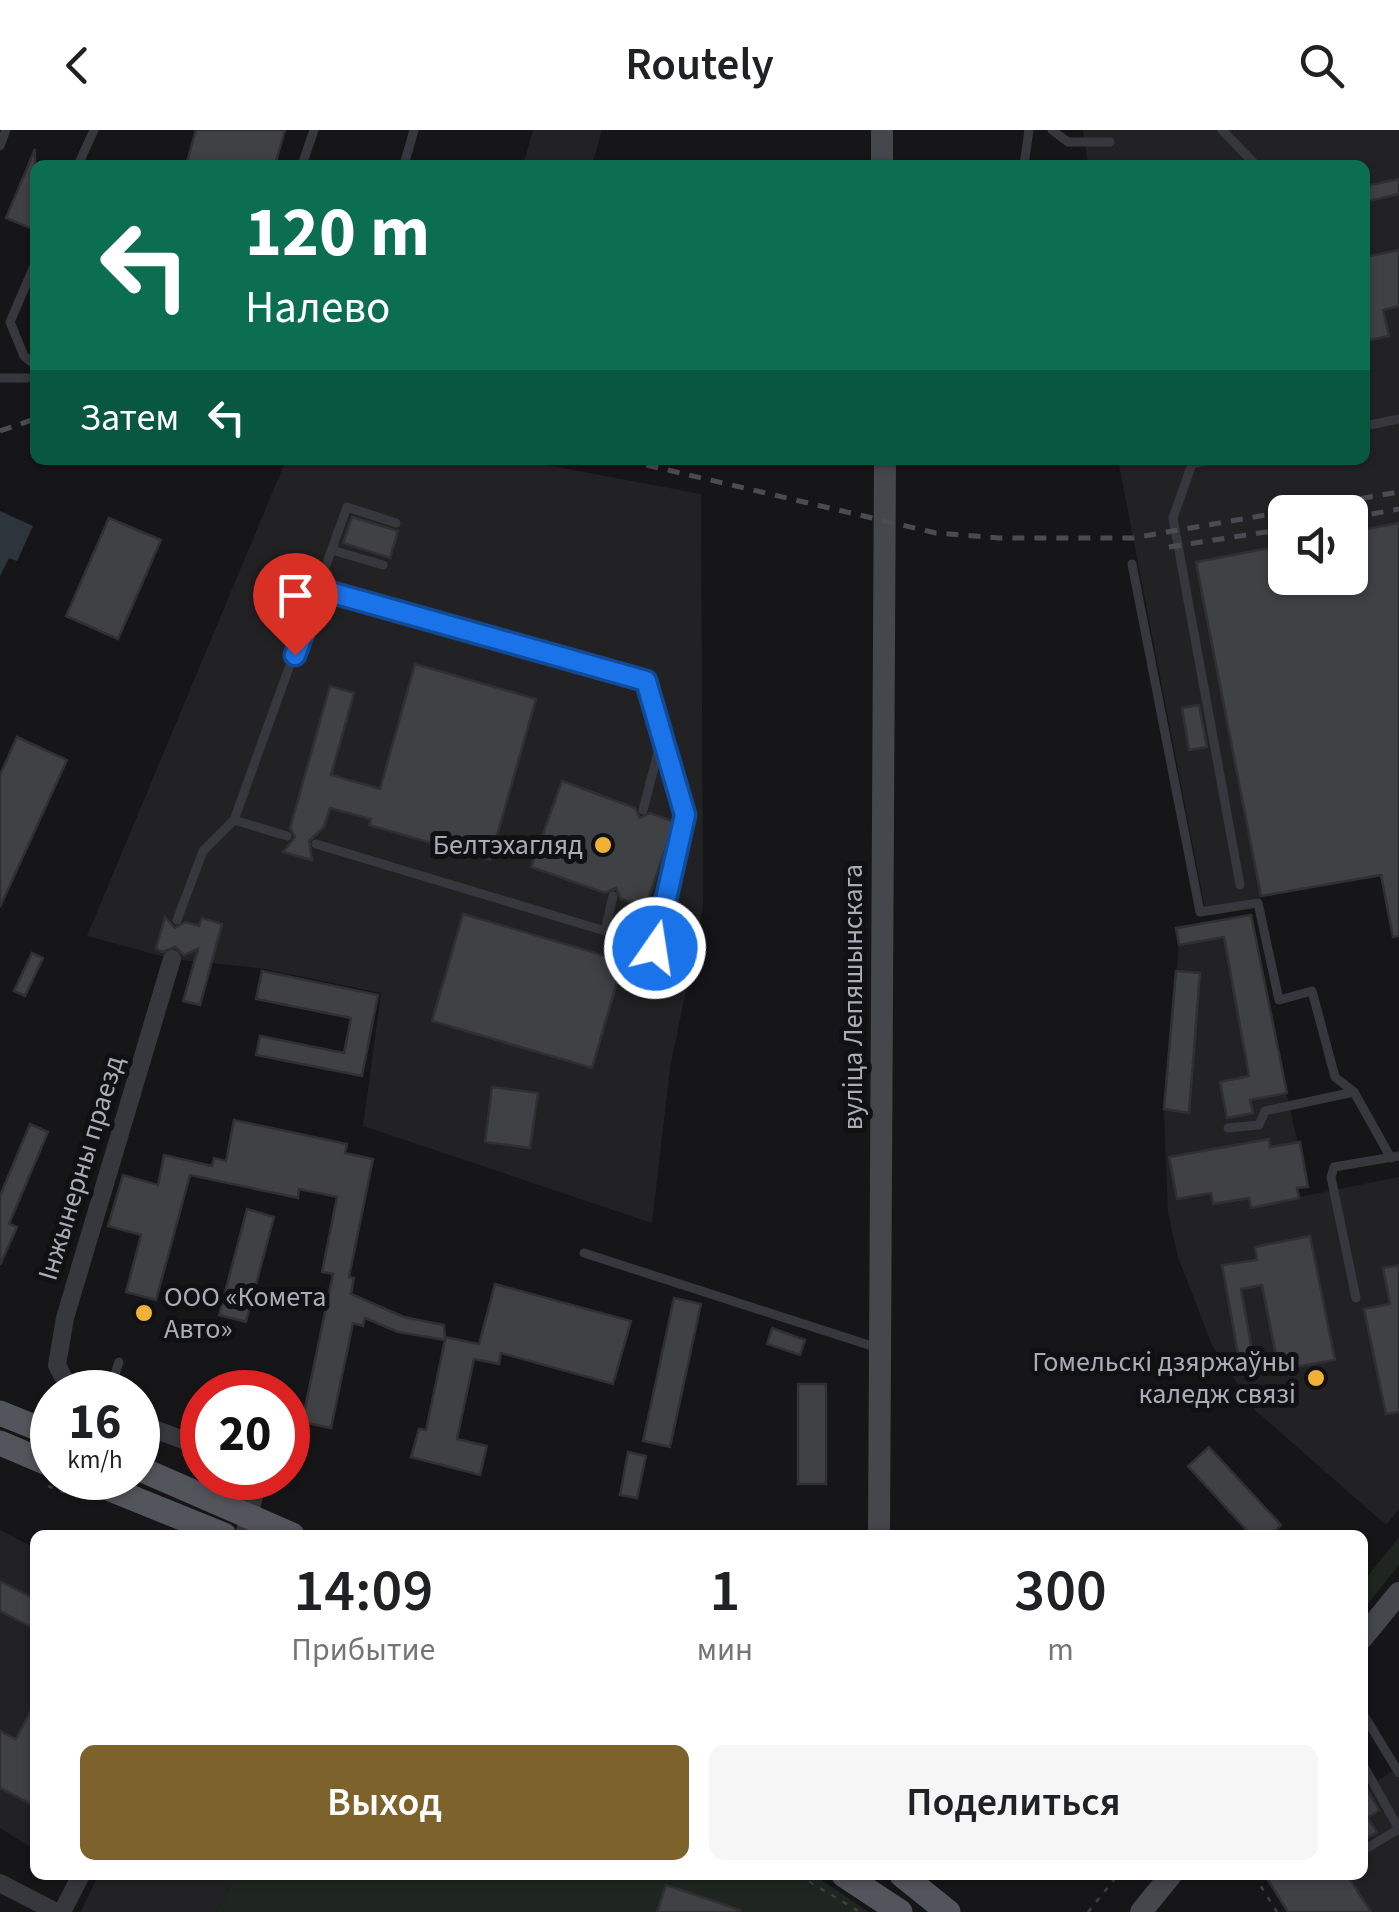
<!DOCTYPE html>
<html lang="ru">
<meta charset="utf-8">
<style>
:root{--surface:#fff;--page:#f6f6f6;--text:#202124;--muted:#757577;--accent:#7e622b}
body{margin:0;font-family:"Source Sans 3",sans-serif;background:var(--page);color:var(--text);height:100vh;display:flex;flex-direction:column;font-size:38px;white-space:nowrap}
*{box-sizing:border-box;margin:0}
p{font-size:32px;color:var(--muted)}
.icon{flex:none;width:55px;height:55px;fill:none;stroke:currentColor;stroke-width:2;stroke-linecap:round;stroke-linejoin:round}
.map{position:relative;flex:1;overflow:hidden}
.drawer{position:absolute;left:30px;top:1400px;width:1338px;height:350px;display:flex;flex-direction:column;background:var(--surface);border-radius:15px;box-shadow:0 2px 8px #0004}
.drawer>*{flex:none}
.hud{position:absolute;left:30px;top:30px;width:1340px;height:305px;border-radius:15px;box-shadow:0 2px 8px #0004;background:#0b6e4f;color:#fff;overflow:hidden}
.controls{position:absolute;left:1268px;top:365px;display:grid;gap:20px}
.controls a{display:grid;place-items:center;width:100px;height:100px;border-radius:15px;background:var(--surface);box-shadow:0 2px 8px #0004;font-size:50px}
.speed{position:absolute;left:30px;top:1240px;display:flex;gap:20px;font-size:50px;font-weight:700;text-align:center}
.speed>*{display:grid;place-content:center;width:130px;height:130px;border-radius:50%;background:var(--surface);box-shadow:0 2px 8px #0004;line-height:1}
.speed small{font-size:25px;font-weight:400}
.speed .limit{border:15px solid #d22;background:#fff;color:#111}
.pin{position:absolute;display:grid;place-items:center;width:85px;height:85px;color:#fff;margin:-102px -42px;border-radius:50% 50% 50% 0;rotate:-45deg;box-shadow:0 0 10px #0007}
.pin .icon{rotate:45deg}
.me{position:absolute;width:110px;margin:-55px;rotate:13deg;stroke-linejoin:round;filter:drop-shadow(0 0 8px #0008)}
.turn{display:flex;align-items:center;gap:35px;height:210px;padding:0 50px;font-size:45px}
.turn .icon{width:130px;height:130px;stroke-width:2.5}
.turn b{display:block;font-size:70px;line-height:85px}
.then{display:flex;align-items:center;height:95px;padding:0 50px;background:#0003;gap:20px;font-size:38px}
.eta{display:flex;justify-content:space-evenly;align-items:center;height:170px;text-align:center}
.eta b{font-size:60px;font-weight:600;line-height:70px}
.cta{display:flex;gap:20px;margin-top:auto;padding:20px 50px}
.cta a{flex:1;height:115px;border-radius:15px;background:var(--accent);color:#fff;font-size:40px;font-weight:600;line-height:115px;text-align:center}
.cta a+a{background:var(--page);color:var(--text)}
header{display:flex;justify-content:space-between;align-items:center;height:130px;padding:0 50px;background:var(--surface);font-size:45px;font-weight:600}
.map>svg:first-child{display:block}
.built{fill:#222225;fill-rule:evenodd}
.green{fill:#1e261f}
.water{fill:#2c353c}
.building{fill:#404145;stroke:#303034;stroke-width:2.5}
.lines{fill:none;stroke-linecap:round;stroke-linejoin:round}
.path{stroke:#3d3f44;stroke-width:2.5;stroke-dasharray:5 8;stroke-linecap:butt}
.service{stroke:#37383d;stroke-width:9}
.minor{stroke:#37383d;stroke-width:18}
.secondary{stroke:#45474d;stroke-width:22}
.primary{stroke:#53555c;stroke-width:25}
.rail{stroke:#4a4c52;stroke-width:5;stroke-dasharray:12 10;stroke-linecap:butt}
.route-casing{stroke:#114b97;stroke-width:25}
.route{stroke:#1a73e8;stroke-width:18}
.poi-dot{fill:#f2b134;stroke:#111113;stroke-width:4}
.labels{text-anchor:middle;dominant-baseline:central;stroke-width:10;stroke-linejoin:round;paint-order:stroke}
.poi-label{font-size:28px;fill:#a8adb8;stroke:#111113;text-anchor:end}
.street-label{font-size:28px;fill:#a8adb8;stroke:#111113}
</style>
<header><svg class="icon" aria-label="back" viewBox="0 0 24 24"><path d="M15 5l-7 7 7 7"/></svg>Routely<svg class="icon" aria-label="search" viewBox="0 0 24 24"><circle cx="10" cy="10" r="6"/><path d="M15 15l6 6"/></svg></header>
<div class="map">
<svg width="1399" height="1782" viewBox="0 0 1399 1782">
<rect width="100%" height="100%" fill="#161618"/>
<g class="built">
<path d="M533,0H602L592,35H523Z"/>
<path d="M1083,0H1399V802L1392,803L1380,745L1205,778L1118,330H1365V35H1088ZM1285,382H1350V448H1285Z"/>
<path d="M286,330H520L701,364L703,777L670,939L652,1093L363,996L381,863L259,838L172,829L87,806Z"/>
<path d="M1251,785L1266,874L1308,1057L1298,1059L1299,1067L1399,1047V1379L1386,1395L1255,1280L1212,1215L1178,1127L1168,1083L1164,981L1179,815L1176,798Z"/>
<path d="M0,1400L35,1418V1720L0,1698Z"/>
<path d="M1399,1637V1782H1288L1265,1745H1362L1363,1660Z"/>
<path d="M98,1745H236L217,1782H81Z"/>
</g>
<g class="green">
<path d="M1399,1407V1435L1363,1480V1452Z"/>
<path d="M236,1745H814L869,1782H217Z"/>
</g>
<path class="water" d="M0,381L33,396L17,431L9,428L0,446Z"/>
<g class="building">
<path d="M196,0H285L275,35H186Z"/>
<path d="M35,19V100L6,88Z"/>
<path d="M1399,49V64L1365,72V56Z"/>
<path d="M1399,120V176L1383,180L1389,206L1365,211V127Z"/>
<path d="M352,387L398,401L390,428L343,413Z"/>
<path d="M109,388L161,410L118,509L66,486Z"/>
<path d="M1399,393V806L1393,807L1381,745L1261,766L1196,432L1285,415V448H1350V402Z"/>
<path d="M415,534L536,569L490,730L369,695L371,689L330,678L324,697L309,711L312,730L283,722L295,707L290,698L330,556L354,563L331,645L380,659Z"/>
<path d="M1199,575L1207,617L1189,620L1182,578Z"/>
<path d="M17,607L67,630L0,777V645Z"/>
<path d="M562,651L635,678L640,688L650,683L675,692L645,778L621,769L616,758L605,763L531,737Z"/>
<path d="M463,784L623,831L592,938L432,891Z"/>
<path d="M1251,785L1287,963L1250,970L1253,983L1227,988L1220,952L1249,946L1224,807L1179,815L1176,798Z"/>
<path d="M165,787L175,798L185,792L199,796L202,788L222,794L200,875L183,871L198,819L184,825L175,817L162,822L156,818Z"/>
<path d="M32,823L43,828L25,866L14,861Z"/>
<path d="M262,841L378,865L362,946L256,925L260,906L344,923L351,888L256,869Z"/>
<path d="M1176,841L1200,843L1189,983L1164,979Z"/>
<path d="M492,957L538,963L530,1018L485,1012Z"/>
<path d="M234,990L347,1014L345,1023L373,1029L349,1147L354,1148L351,1164L404,1187L444,1195L445,1207L479,1214L495,1154L631,1191L613,1254L501,1223L499,1234L474,1229L457,1309L487,1316L480,1345L411,1327L419,1299L426,1300L445,1210L398,1202L365,1188L363,1196L353,1193L331,1298L302,1292L333,1144L322,1142L337,1067L299,1059L298,1068L190,1045L156,1170L126,1162L141,1105L108,1096L123,1045L158,1055L164,1025L212,1036L214,1028L226,1031Z"/>
<path d="M30,994L48,1002L9,1094L17,1097L0,1135V1066Z"/>
<path d="M1269,1009L1270,1017L1300,1012L1308,1057L1297,1058L1299,1068L1251,1078L1249,1068L1213,1074L1211,1063L1177,1069L1169,1027Z"/>
<path d="M247,1079L274,1087L246,1192L219,1185Z"/>
<path d="M1310,1106L1335,1230L1279,1240L1262,1155L1241,1159L1255,1238L1241,1240L1222,1135L1257,1130L1255,1117Z"/>
<path d="M1399,1135V1282L1386,1284L1364,1179L1390,1174L1383,1138Z"/>
<path d="M674,1168L701,1174L670,1317L643,1311Z"/>
<path d="M772,1198L805,1210L800,1225L767,1214Z"/>
<rect x="798" y="1254" width="28" height="100"/>
<path d="M1209,1317L1281,1395L1271,1405H1251L1188,1336Z"/>
<path d="M628,1322L646,1326L637,1368L620,1365Z"/>
<path d="M0,1451L35,1469V1499L0,1481Z"/>
<path d="M35,1572V1676L0,1658V1601L16,1609Z"/>
<path d="M1362,1651L1379,1680L1368,1688L1377,1702L1362,1711Z"/>
<path d="M1265,1745H1347L1371,1782H1288Z"/>
<path d="M666,1755L740,1780L739,1782H657Z"/>
</g>
<g class="lines">
<g class="path">
<path d="M48,1356L68,1364"/>
<path d="M798,1745L860,1782"/>
<path d="M1254,1745L1277,1782"/>
<path d="M1226,1747L1228,1745"/>
<path d="M1088,1782L1118,1745"/>
</g>
<g class="service">
<path d="M1052,0L1068,12H1110"/>
<path d="M1222,0L1256,35"/>
<path d="M0,16L6,0"/>
<path d="M78,35L94,0"/>
<path d="M302,35L314,0"/>
<path d="M404,35L414,0"/>
<path d="M1024,35L1029,0"/>
<path d="M35,134L10,192L24,226L35,235"/>
<path d="M0,248H35"/>
<path d="M1365,296L1399,289"/>
<path d="M1210,330L1192,334L1173,388L1240,755"/>
<path d="M332,420L383,435"/>
<path d="M1132,434L1200,782L1258,773L1279,870L1312,861L1335,947L1354,962L1391,1028"/>
<path d="M319,459L646,551L685,685L655,818L605,801"/>
<path d="M643,680L661,611"/>
<path d="M234,690L287,706"/>
<path d="M316,714L605,801L613,766"/>
<path d="M177,790L203,721L234,690L347,377L396,393"/>
<path d="M1228,998L1259,995L1265,981L1354,962"/>
<path d="M584,1123L878,1218"/>
<path d="M1356,1168L1331,1047L1334,1037L1399,1026"/>
<path d="M109,1262L119,1232"/>
<path d="M1362,1582L1399,1643"/>
<path d="M1362,1633L1399,1699L1362,1721"/>
</g>
<g class="minor">
<path d="M71,1262L57,1235L65,1188L172,829"/>
<path d="M138,1293L202,1317"/>
<path d="M244,1405L259,1348"/>
<path d="M0,1753L56,1782"/>
<path d="M62,1782L81,1745"/>
</g>
<g class="secondary">
<path d="M882,0V35"/>
<path d="M879,1405L885,330"/>
<path d="M1362,1508L1399,1463"/>
<path d="M1141,1782L1171,1745"/>
</g>
<g class="primary">
<path d="M0,1283L52,1304"/>
<path d="M0,1313L52,1335"/>
<path d="M138,1338L292,1405"/>
<path d="M83,1348L224,1405"/>
<path d="M844,1745L900,1782"/>
<path d="M902,1745L948,1782"/>
</g>
<g class="rail">
<path d="M0,301L35,289"/>
<path d="M625,330L936,403L999,408H1133L1399,362"/>
<path d="M1350,388L1399,379"/>
<path d="M1169,417L1285,399"/>
</g>
</g>
<g class="lines">
<g class="route-casing">
<path id="route" d="M295,525L319,459L646,551L685,685L655,818"/>
</g>
<use href="#route" class="route"/>
</g>
<g class="poi-dot">
<circle cx="603" cy="715" r="10"/>
<circle cx="144" cy="1183" r="10"/>
<circle cx="1316" cy="1248" r="10"/>
</g>
<g class="labels">
<g class="poi-label">
<text x="583" y="715">Белтэхагляд</text>
<text x="164" y="1167" text-anchor="start">ООО «Комета<tspan x="164" dy="32">Авто»</tspan></text>
<text x="1296" y="1232">Гомельскі дзяржаўны<tspan x="1296" dy="32">каледж связі</tspan></text>
</g>
<g class="street-label">
<text transform="translate(853 867) rotate(-90)">вуліца Лепяшынскага</text>
<text transform="translate(81 1038) rotate(-73)">Інжынерны праезд</text>
</g>
</g>
</svg>
<div class="controls">
<a><svg class="icon" aria-label="sound" viewBox="0 0 24 24"><path d="M4 9h4l5-4v14l-5-4H4zM17 9q2 3 0 6"/></svg></a>
</div>
<div class="speed"><div>16<small>km/h</small></div><div class="limit">20</div></div>
<div class="pin" style="left:295px;top:525px;background:#d93025"><svg class="icon" aria-label="arrive" viewBox="0 0 24 24"><path d="M6 21V4h12l-3 4 3 4H6"/></svg></div>
<svg class="me" style="left:655px;top:818px" viewBox="-20 -20 40 40"><circle r="17" fill="#1a73e8" stroke="#fff" stroke-width="3"/><path d="M0-11L8 9 0 5-8 9z" fill="#fff"/></svg>
<div class="hud">
<div class="turn"><svg class="icon" aria-label="left" viewBox="0 0 24 24"><path d="M17 20v-9H6M10 6l-5 5 5 5"/></svg><div><b>120 m</b>Налево</div></div>
<div class="then">Затем<svg class="icon" aria-label="left" viewBox="0 0 24 24"><path d="M17 20v-9H6M10 6l-5 5 5 5"/></svg></div>
</div>
<section class="drawer">
<div class="eta">
<div><b>14:09</b><p>Прибытие</p></div>
<div><b>1</b><p>мин</p></div>
<div><b>300</b><p>m</p></div>
</div>
<div class="cta"><a>Выход</a><a>Поделиться</a></div>
</section>
</div>
